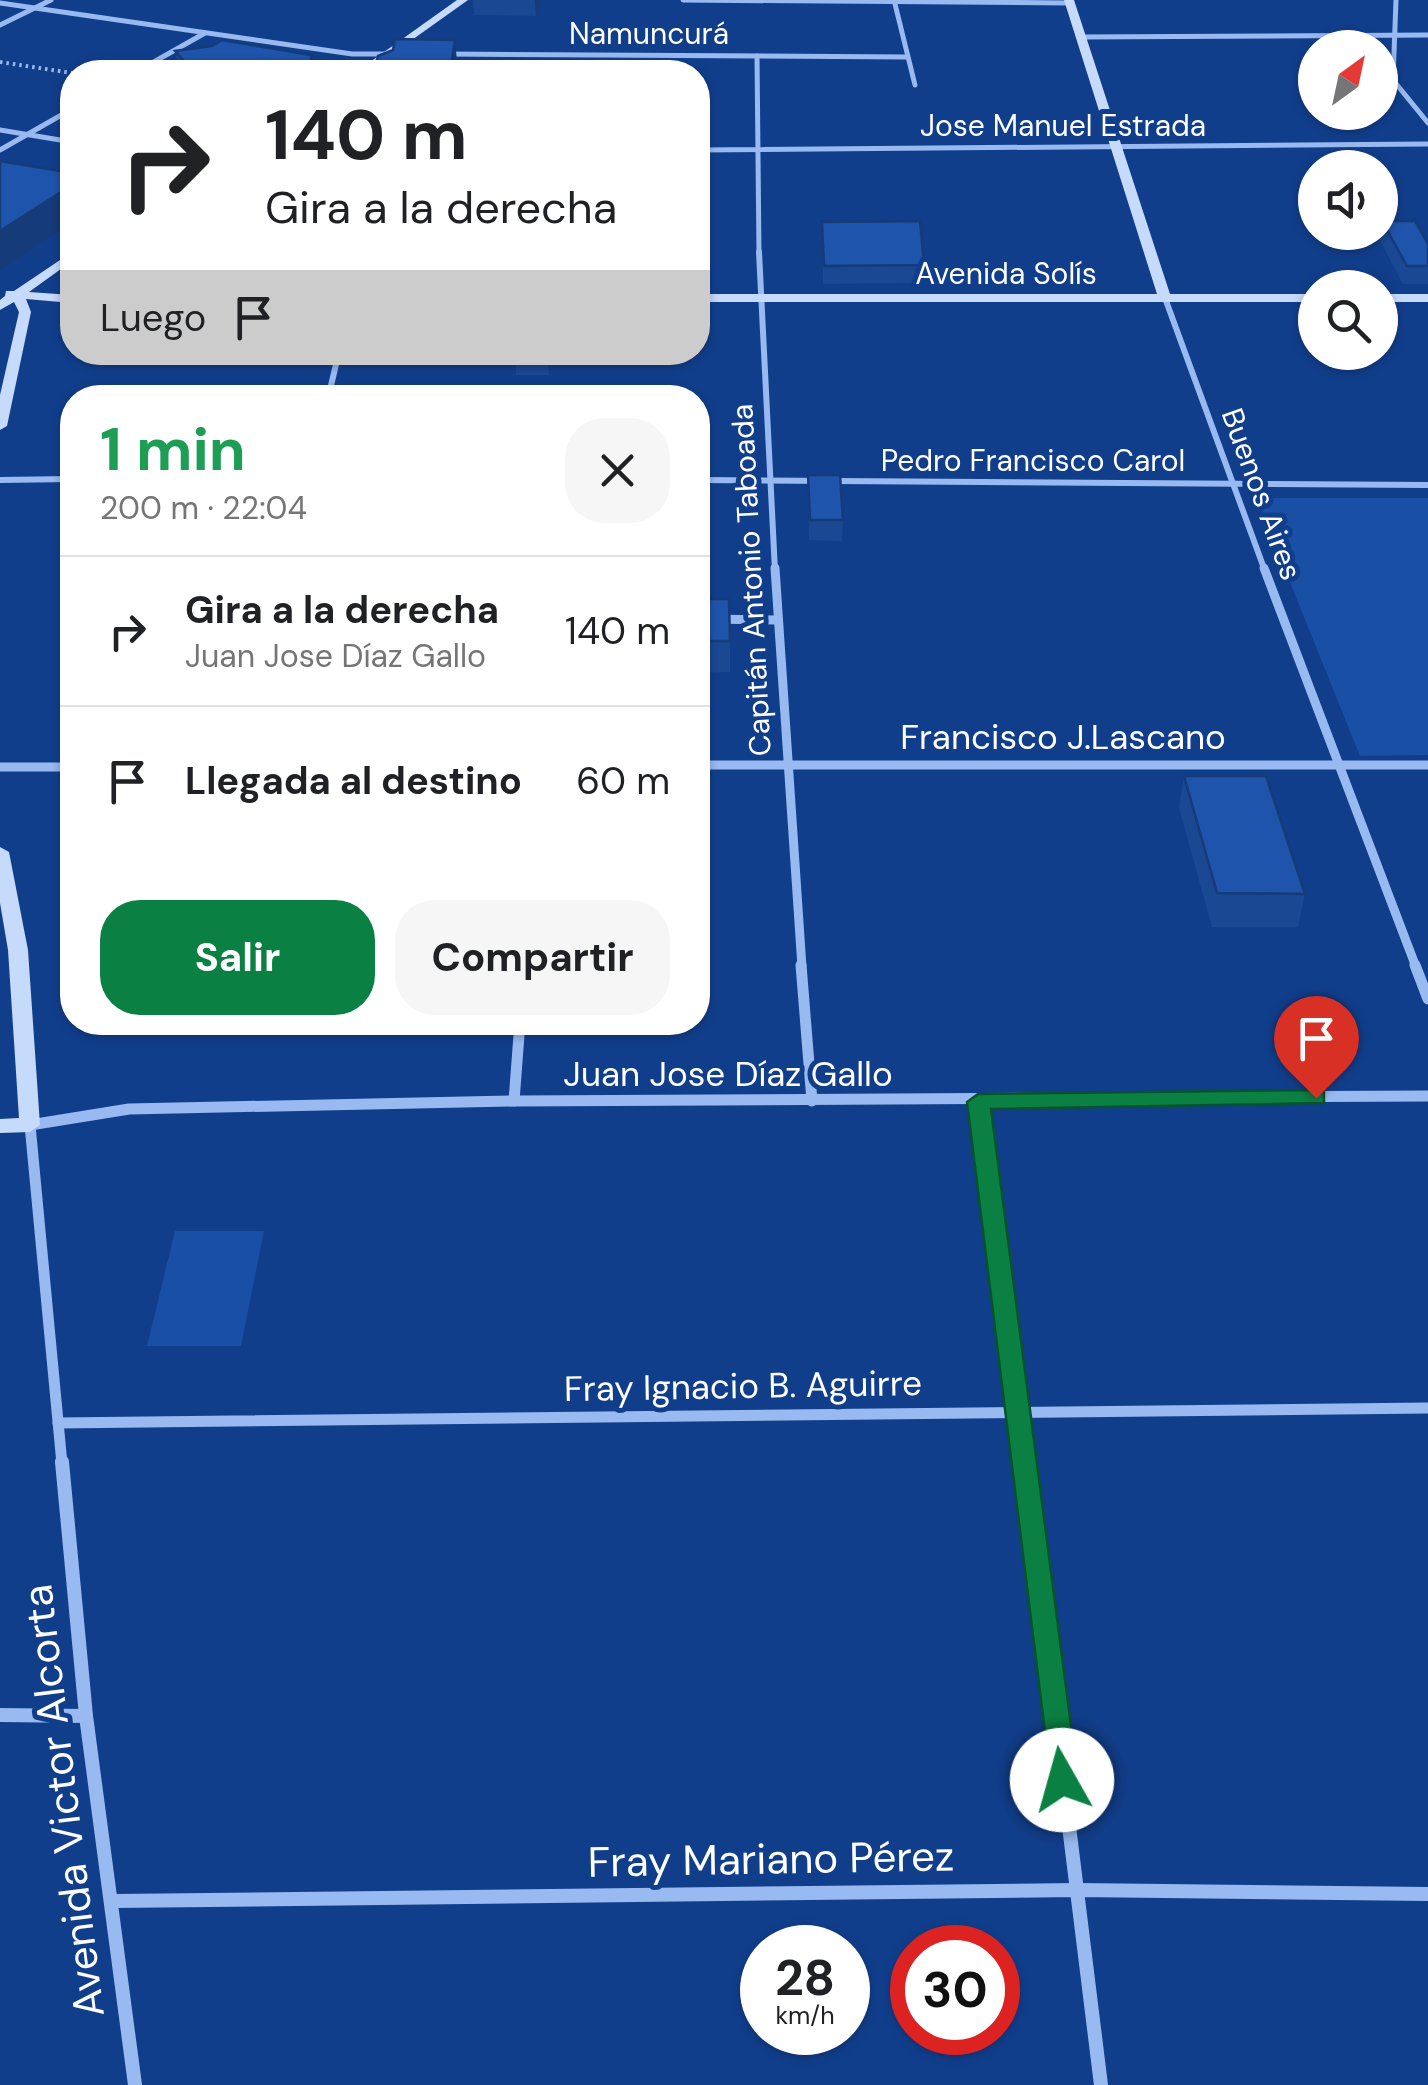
<!DOCTYPE html>
<html lang="es">
<meta charset="utf-8">
<style>
:root{--surface:#fff;--page:#f6f6f6;--text:#202124;--muted:#757577;--line:#e0e0e0;--accent:#0b8043}
body{margin:0;font-family:"DM Sans",sans-serif;background:var(--page);color:var(--text);height:100vh;display:flex;flex-direction:column;font-size:38px;white-space:nowrap}
*{box-sizing:border-box;margin:0}
p{font-size:32px;color:var(--muted)}
.icon{flex:none;width:55px;height:55px;fill:none;stroke:currentColor;stroke-width:2;stroke-linecap:round;stroke-linejoin:round}
.map{position:relative;flex:1;overflow:hidden}
.sheet{position:absolute;left:60px;top:385px;width:650px;height:650px;display:flex;flex-direction:column;background:var(--surface);border-radius:40px;box-shadow:0 2px 8px #0004}
.sheet>*{flex:none}
.banner{position:absolute;left:60px;top:60px;width:650px;height:305px;border-radius:40px;box-shadow:0 2px 8px #0004;background:#fff;color:var(--text);overflow:hidden}
.needle{width:65px;rotate:33deg}
.controls{position:absolute;left:1298px;top:30px;display:grid;gap:20px}
.controls a{display:grid;place-items:center;width:100px;height:100px;border-radius:50%;background:var(--surface);box-shadow:0 2px 8px #0004;font-size:50px}
.speed{position:absolute;left:740px;top:1925px;display:flex;gap:20px;font-size:50px;font-weight:700;text-align:center}
.speed>*{display:grid;place-content:center;width:130px;height:130px;border-radius:50%;background:var(--surface);box-shadow:0 2px 8px #0004;line-height:1}
.speed small{font-size:25px;font-weight:400}
.speed .limit{border:15px solid #d22;background:#fff;color:#111}
.pin{position:absolute;display:grid;place-items:center;width:85px;height:85px;color:#fff;margin:-102px -42px;border-radius:50% 50% 50% 0;rotate:-45deg;box-shadow:0 0 10px #0007}
.pin .icon{rotate:45deg}
.me{position:absolute;width:110px;margin:-55px;rotate:353deg;stroke-linejoin:round;filter:drop-shadow(0 0 8px #0008)}
.turn{display:flex;align-items:center;gap:35px;height:210px;padding:0 40px;font-size:45px}
.turn .icon{width:130px;height:130px;stroke-width:2.5}
.turn b{display:block;font-size:70px;line-height:85px}
.then{display:flex;align-items:center;height:95px;padding:0 40px;background:#0003;gap:20px;font-size:38px}
.round{display:grid;place-items:center;flex:none;width:105px;height:105px;border-radius:40px;background:var(--page)}
.overview{display:flex;align-items:center;justify-content:space-between;height:170px;padding:0 40px}
h1{font-size:60px;font-weight:700;line-height:75px;color:#1e9e55}
.cta{display:flex;gap:20px;margin-top:auto;padding:20px 40px}
.cta a{flex:1;height:115px;border-radius:40px;background:var(--accent);color:#fff;font-size:40px;font-weight:700;line-height:115px;text-align:center}
.cta a+a{background:var(--page);color:var(--text)}
ul{padding:0;list-style:none}
li{display:flex;align-items:center;gap:30px;height:150px;padding:0 40px;border-top:2px solid var(--line)}
li div{flex:1}
li b{display:block;font-size:38px}
li em{font-style:normal}
.map>svg:first-child{display:block}
.green{fill:#194fa5}
.lines{fill:none;stroke-linecap:round;stroke-linejoin:round}
.path{stroke:#98baf1;stroke-width:4;stroke-dasharray:2.5 4;stroke-linecap:butt}
.street-far4{stroke:#98baf1;stroke-width:5}
.street-far3{stroke:#98baf1;stroke-width:6}
.street-far2{stroke:#98baf1;stroke-width:9}
.street-far1{stroke:#98baf1;stroke-width:11}
.street{stroke:#98baf1;stroke-width:14}
.secondary{fill:#c6dafc;fill-rule:evenodd}
.wall{fill:#1a4893}
.shaded-wall{fill:#153b78}
.building{fill:#1e54ab;stroke:#153b78;stroke-width:2.5}
.route{fill:#0b8043;stroke:#07532c;stroke-width:2.5}
.labels{text-anchor:middle;dominant-baseline:central;stroke-width:10;stroke-linejoin:round;paint-order:stroke}
.far-street-label{font-size:30px;fill:#fff;stroke:#113e8b}
.street-label{font-size:35px;fill:#fff;stroke:#113e8b}
.near-street-label{font-size:42px;fill:#fff;stroke:#113e8b}
</style>
<div class="map">
<svg width="1428" height="2085" viewBox="0 0 1428 2085">
<rect width="100%" height="100%" fill="#113e8b"/>
<g class="green">
<path d="M1256,498H1428V755L1360,756Z"/>
<path d="M175,1231H264L241,1346H147Z"/>
</g>
<g class="lines">
<path class="path" d="M0,62L72,73"/>
<g class="street-far4">
<path d="M683,0L1068,3"/>
<path d="M894,0L915,85"/>
<path d="M1396,0L1393,80L1428,123"/>
<path d="M0,3L352,54H391"/>
<path d="M0,25L51,0"/>
<path d="M1080,37L1428,35"/>
<path d="M443,54L907,57"/>
<path d="M757,56L759,254"/>
<path d="M136,72L205,33"/>
<path d="M0,130L72,142"/>
<path d="M0,150L72,109"/>
<path d="M698,150L1428,144"/>
</g>
<g class="street-far3">
<path d="M759,252L775,571"/>
<path d="M1165,298L1265,571"/>
<path d="M328,398L339,352"/>
<path d="M0,480L72,479"/>
<path d="M698,480L1428,485"/>
</g>
<g class="street-far2">
<path d="M775,568L802,967"/>
<path d="M1264,568L1416,967"/>
<path d="M698,619L776,620"/>
<path d="M698,765H1428"/>
<path d="M0,767H72"/>
</g>
<g class="street-far1">
<path d="M801,965L812,1101"/>
<path d="M1415,965L1428,999"/>
<path d="M514,1101L520,1022"/>
<path d="M979,1102L1024,1464"/>
<path d="M58,1423L1428,1408"/>
<path d="M62,1464L30,1125L129,1109L514,1101L1428,1096"/>
</g>
<g class="street">
<path d="M62,1462L86,1716L135,2085"/>
<path d="M1024,1462L1101,2085"/>
<path d="M0,1715L86,1716"/>
<path d="M114,1901L1077,1890L1428,1894"/>
</g>
<g class="secondary">
<path d="M457,0H468L367,72H356Z"/>
<path d="M1064,0H1074L1170,294H1315V302H698V294H1157Z"/>
<path d="M72,252V261L29,292L72,295V303L26,299L31,312L7,426L0,430V395L19,312L14,302L0,310V300L5,296L6,291H14Z"/>
<rect x="1380" y="294" width="48" height="8"/>
<path d="M0,847L9,852L28,950L40,1125L30,1132L0,1133V1119L19,1118L8,950L0,903Z"/>
</g>
</g>
<g class="wall">
<path d="M473,0H541L536,16L474,15Z"/>
<path d="M175,51L313,71V72H182L178,67Z"/>
<path d="M1382,221L1428,244V284H1403L1379,239Z"/>
<path d="M822,222L924,265L923,283L823,284Z"/>
<path d="M515,352H551L549,375H516Z"/>
<path d="M808,475L843,520L842,541L809,540Z"/>
<path d="M698,599L730,641V672L698,673Z"/>
<path d="M1184,776L1305,894L1298,927H1212L1179,808Z"/>
</g>
<g class="shaded-wall">
<path d="M535,0H541L536,16Z"/>
<path d="M455,40L457,61L455,72H450Z"/>
<path d="M311,55L313,72H228Z"/>
<path d="M72,185V222L0,270V231Z"/>
<path d="M548,352H551L549,375Z"/>
</g>
<g class="building">
<path d="M395,39L455,40L450,72H374L378,56L393,50Z"/>
<path d="M222,40L311,55V62L228,72H190H194L175,51L212,46Z"/>
<path d="M0,161L72,173V185L0,231Z"/>
<path d="M920,221L924,265L824,266L822,222Z"/>
<path d="M1382,221H1415L1428,244V266H1407Z"/>
<rect x="515" y="352" width="33" height="4"/>
<path d="M808,475H840L843,520H810Z"/>
<path d="M698,599H729L730,641H698Z"/>
<path d="M1184,776H1266L1305,894L1217,893Z"/>
</g>
<path class="route" d="M1316,1090L1324,1092V1103L991,1109L1078,1780L1073,1789L1062,1793L1052,1789L967,1102L978,1094Z"/>
<g class="labels">
<g class="far-street-label">
<text x="649" y="33">Namuncurá</text>
<text x="1063" y="125">Jose Manuel Estrada</text>
<text x="1006" y="273">Avenida Solís</text>
<text x="1033" y="460">Pedro Francisco Carol</text>
<text transform="translate(1262 494) rotate(70)">Buenos Aires</text>
<text transform="translate(751 580) rotate(-93)">Capitán Antonio Taboada</text>
</g>
<g class="street-label">
<text x="1063" y="737">Francisco J.Lascano</text>
<text x="728" y="1074">Juan Jose Díaz Gallo</text>
<text transform="translate(743 1386) rotate(-1)">Fray Ignacio B. Aguirre</text>
</g>
<g class="near-street-label">
<text transform="translate(63 1801) rotate(-97)">Avenida Victor Alcorta</text>
<text transform="translate(771 1859) rotate(-1)">Fray Mariano Pérez</text>
</g>
</g>
</svg>
<div class="controls">
<a><svg class="needle" viewBox="-14 -14 28 28"><path d="M0-13l5 13h-10z" fill="#e53935"/><path d="M0 13l5-13h-10z" fill="#757577"/></svg></a>
<a><svg class="icon" aria-label="sound" viewBox="0 0 24 24"><path d="M4 9h4l5-4v14l-5-4H4zM17 9q2 3 0 6"/></svg></a>
<a><svg class="icon" aria-label="search" viewBox="0 0 24 24"><circle cx="10" cy="10" r="6"/><path d="M15 15l6 6"/></svg></a>
</div>
<div class="speed"><div>28<small>km/h</small></div><div class="limit">30</div></div>
<div class="pin" style="left:1316px;top:1098px;background:#d93025"><svg class="icon" aria-label="arrive" viewBox="0 0 24 24"><path d="M6 21V4h12l-3 4 3 4H6"/></svg></div>
<svg class="me" style="left:1062px;top:1780px" viewBox="-20 -20 40 40"><circle r="19" fill="#fff"/><path d="M0-13L10 11 0 6-10 11z" fill="#0b8043"/></svg>
<div class="banner">
<div class="turn"><svg class="icon" aria-label="right" viewBox="0 0 24 24"><path d="M7 20v-9h11M14 6l5 5-5 5"/></svg><div><b>140 m</b>Gira a la derecha</div></div>
<div class="then">Luego<svg class="icon" aria-label="arrive" viewBox="0 0 24 24"><path d="M6 21V4h12l-3 4 3 4H6"/></svg></div>
</div>
<section class="sheet">
<div class="overview"><div><h1>1 min</h1><p>200 m · 22:04</p></div><a class="round"><svg class="icon" aria-label="close" viewBox="0 0 24 24"><path d="M6 6l12 12M18 6L6 18"/></svg></a></div>
<ul>
<li><svg class="icon" aria-label="right" viewBox="0 0 24 24"><path d="M7 20v-9h11M14 6l5 5-5 5"/></svg><div><b>Gira a la derecha</b><p>Juan Jose Díaz Gallo</p></div><em>140 m</em></li>
<li><svg class="icon" aria-label="arrive" viewBox="0 0 24 24"><path d="M6 21V4h12l-3 4 3 4H6"/></svg><div><b>Llegada al destino</b></div><em>60 m</em></li>
</ul>
<div class="cta"><a>Salir</a><a>Compartir</a></div>
</section>
</div>
